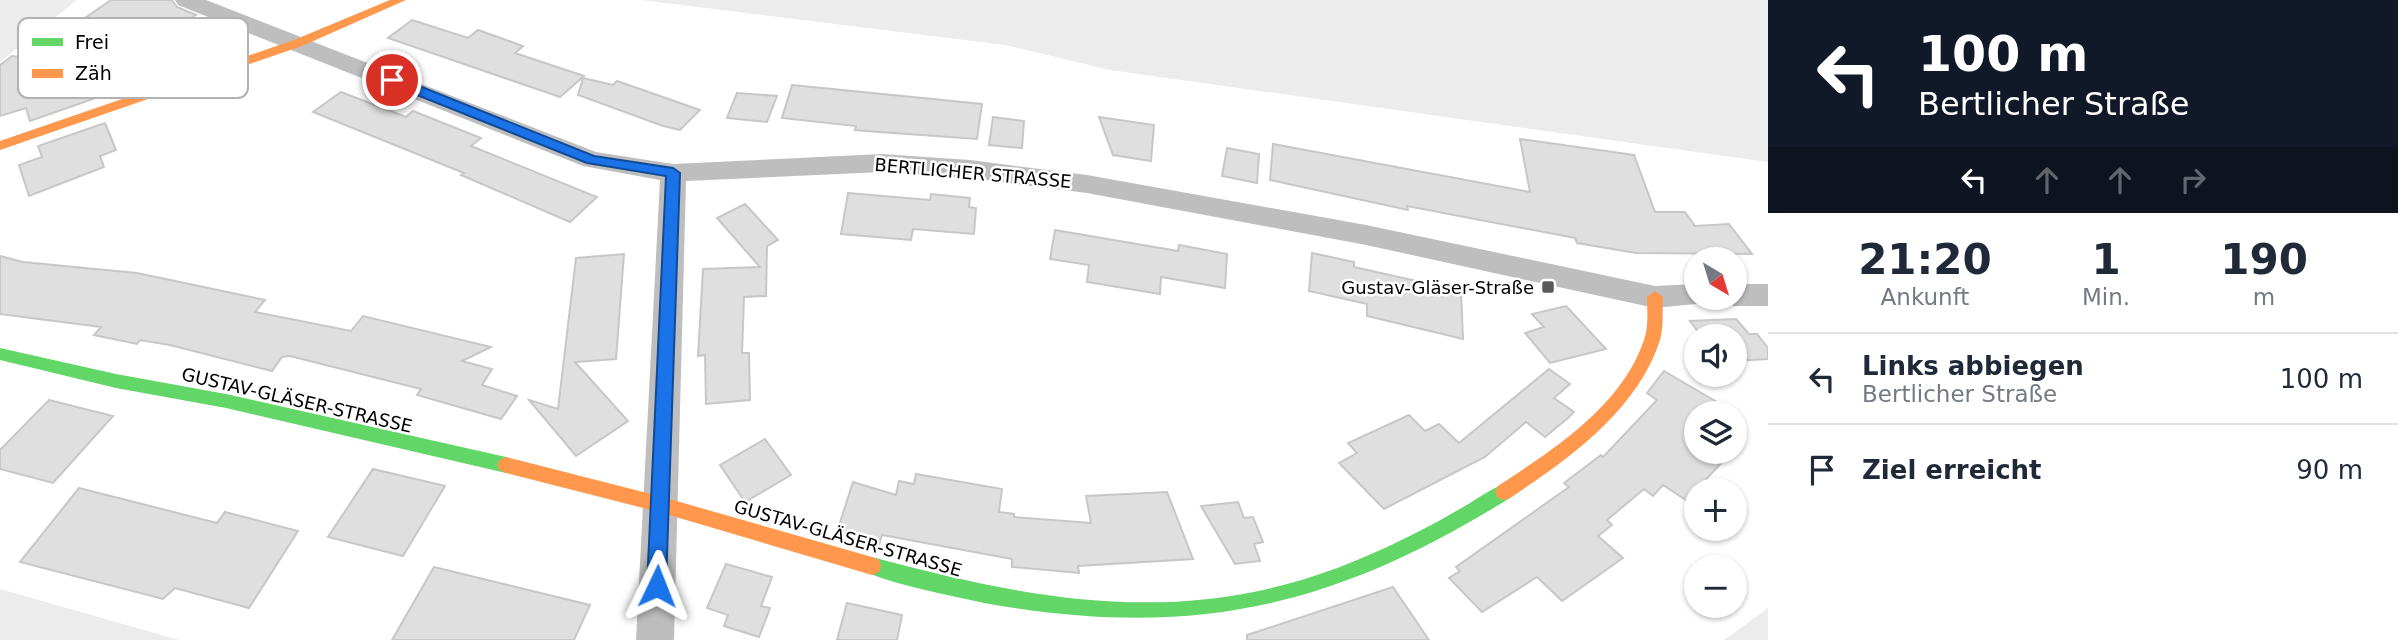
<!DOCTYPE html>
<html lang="de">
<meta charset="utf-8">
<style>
:root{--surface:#fff;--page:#f2f2f3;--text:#1f2937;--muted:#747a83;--line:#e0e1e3}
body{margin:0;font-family:"DejaVu Sans",sans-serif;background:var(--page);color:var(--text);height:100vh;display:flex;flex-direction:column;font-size:26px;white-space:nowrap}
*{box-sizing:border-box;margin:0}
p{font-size:23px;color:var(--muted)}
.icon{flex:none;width:38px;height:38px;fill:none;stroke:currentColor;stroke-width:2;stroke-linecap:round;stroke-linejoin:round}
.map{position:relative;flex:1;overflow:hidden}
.details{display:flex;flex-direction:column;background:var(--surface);width:630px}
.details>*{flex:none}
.top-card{background:#111827;color:#fff;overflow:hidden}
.needle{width:46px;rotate:142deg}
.controls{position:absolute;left:1684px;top:247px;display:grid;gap:14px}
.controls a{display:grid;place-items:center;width:63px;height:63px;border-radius:50%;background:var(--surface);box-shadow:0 2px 5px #0004;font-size:35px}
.pin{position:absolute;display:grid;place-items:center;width:60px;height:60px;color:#fff;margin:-30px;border:4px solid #fff;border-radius:50%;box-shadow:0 2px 7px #0007}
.me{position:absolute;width:77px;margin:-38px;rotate:2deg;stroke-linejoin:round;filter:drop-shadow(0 0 5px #0008)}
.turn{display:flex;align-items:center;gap:24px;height:147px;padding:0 35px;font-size:32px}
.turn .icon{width:91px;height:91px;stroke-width:2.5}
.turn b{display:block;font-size:49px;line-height:60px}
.lanes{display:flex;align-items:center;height:66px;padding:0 35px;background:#0003;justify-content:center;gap:35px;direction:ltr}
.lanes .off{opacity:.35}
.eta{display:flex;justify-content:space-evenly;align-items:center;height:119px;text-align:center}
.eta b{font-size:42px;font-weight:700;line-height:49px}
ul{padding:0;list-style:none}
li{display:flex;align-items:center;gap:21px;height:91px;padding:0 35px;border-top:2px solid var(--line)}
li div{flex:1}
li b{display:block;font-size:26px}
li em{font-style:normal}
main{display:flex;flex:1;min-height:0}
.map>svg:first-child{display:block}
.green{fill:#ececec}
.building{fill:#dfdfdf;stroke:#c7c7c7;stroke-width:2}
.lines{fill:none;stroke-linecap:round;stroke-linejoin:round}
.street{fill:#bebebe;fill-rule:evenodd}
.fast{fill:#63d668;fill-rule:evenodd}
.slow{fill:#ff974d;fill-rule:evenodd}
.route{fill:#1a73e8;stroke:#114b97;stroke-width:2}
.poi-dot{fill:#595959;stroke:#fff;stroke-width:2.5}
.labels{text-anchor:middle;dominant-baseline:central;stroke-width:5;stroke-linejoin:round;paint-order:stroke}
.street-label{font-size:18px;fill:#000;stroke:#fff}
.poi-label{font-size:18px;fill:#000;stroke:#fff;text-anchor:end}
.key{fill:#fff;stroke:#b2b2b2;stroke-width:2}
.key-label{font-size:19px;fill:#000}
</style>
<main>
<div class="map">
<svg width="1768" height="640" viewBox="0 0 1768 640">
<rect width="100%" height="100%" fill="#fff"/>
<g class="green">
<path d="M0,0H77L0,62Z"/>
<path d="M641,0H1768V162L1110,70L1005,45Z"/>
<path d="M0,589L179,640H0Z"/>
<path d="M1768,608V640H1724Z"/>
</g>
<g class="building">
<path d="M111,0H172L177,7L196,15L175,27L156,56L161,75L30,121L26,108L0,116V65L12,56L27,58Z"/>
<path d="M412,20L468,38L478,30L523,46L515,53L584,76L560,97L388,38Z"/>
<path d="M583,78L613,85L617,81L700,110L680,130L663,126L578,95Z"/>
<path d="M792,85L982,104L977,139L879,132L855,130L856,126L782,118Z"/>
<path d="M341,92L406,117L413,111L481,138L471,146L597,197L570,222L461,175L464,173L313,112Z"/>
<path d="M737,93L777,96L767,122L727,118Z"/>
<path d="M993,117L1024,121L1022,148L989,145Z"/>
<path d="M1099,117L1154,125L1151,161L1113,155Z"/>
<path d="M105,123L116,150L100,156L104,167L29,196L19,165L42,157L38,146Z"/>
<path d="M1520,139L1634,155L1655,212H1685L1695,226L1729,224L1752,254L1636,253L1577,243L1575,238L1407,206L1408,210L1270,180L1273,144L1530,192Z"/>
<path d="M1227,148L1259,154L1257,183L1222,176Z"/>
<path d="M848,193L930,200L931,194L970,198L969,207L976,208L974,234L913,229L911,240L841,234Z"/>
<path d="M745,204L778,240L767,246L766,296L744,297L742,353H749L750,400L706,404L705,355L698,356L703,269L760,267L717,218Z"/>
<path d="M1055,230L1178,251L1179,245L1227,254L1225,288L1161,277L1160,294L1087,282L1089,265L1050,259Z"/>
<path d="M1312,253L1354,262V267L1461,291L1463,339L1367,316V304L1309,291Z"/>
<path d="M624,254L616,359L575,362L628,421L576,456L529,400L558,409L576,258Z"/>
<path d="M0,256L23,262L137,273L265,300L255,312L351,331L363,316L491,347L462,361L492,369L482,385L517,396L501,419L417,395L421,389L290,356L282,357L272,371L170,345L140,340L137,344L94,335L101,327L0,314Z"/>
<path d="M1566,306L1606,349L1550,363L1525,333L1544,327L1532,314Z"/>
<path d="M1736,319L1749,334H1757L1768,348V359L1734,361V336H1701L1690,321Z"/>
<path d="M1549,369L1570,384L1554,398L1574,412L1568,418L1545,437L1526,422L1485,457L1384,509L1339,463L1357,453L1348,443L1409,415L1425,431L1439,424L1459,443Z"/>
<path d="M1664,371L1722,405L1716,413H1696V452H1722L1728,456L1696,490L1689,502L1663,485L1653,496L1644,489L1607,520L1612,525L1598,536L1623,558L1562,601L1537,577L1482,612L1449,578L1460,571L1456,567L1569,487L1564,483L1601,455L1603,457L1657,400L1647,393Z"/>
<path d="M49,400L113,416L53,483L0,469V450Z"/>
<path d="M765,439L791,475L745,502L720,465Z"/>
<path d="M373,469L445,486L403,556L328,537Z"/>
<path d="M916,474L1002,489L999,512L1014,514V517L1091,523L1086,496L1167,492L1193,559L1078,566L1079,573L1012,567V559L882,535L879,545L837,532L853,482L896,495L899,481L914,484Z"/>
<path d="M79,488L217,523L225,512L298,531L249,608L175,588L163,599L20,562Z"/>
<path d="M1238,502L1244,518L1253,517L1263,542L1254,544L1260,561L1235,564L1201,506Z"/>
<path d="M726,564L772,577L761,606L770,608L759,637L724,626L728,615L707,608Z"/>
<path d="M434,567L590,605L574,640H392Z"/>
<path d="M1393,587L1429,640H1247V635Z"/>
<path d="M847,603L902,615L897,640H837Z"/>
</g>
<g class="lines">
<g class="street">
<path d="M175,0H206L596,152L673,164L882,154L970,160L1087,175L1366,225L1655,286L1696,284V298H1709L1706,303L1655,308L1366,245L1087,193L970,178L882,172L686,181L674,640H636L660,180L583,166L178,5Z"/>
<path d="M1734,284H1768V306H1734L1724,303L1721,298H1734Z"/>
</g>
<g class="fast">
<path d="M0,348L116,374L226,394L506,457L512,460L515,465L512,470L506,473L226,408L116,388L0,360Z"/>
<path d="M1504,484L1510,486L1513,492L1510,498C1333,608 1192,640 984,603C945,594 903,587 865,572L863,566L865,560L872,557C1043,603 1194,630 1362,558C1395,544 1427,528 1458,510C1473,502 1488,490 1504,484Z"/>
</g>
<g class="slow">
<path d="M390,0H406L302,46L0,150V141L294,40Z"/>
<path d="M1655,291L1663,297C1662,311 1664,326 1660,340C1637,411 1570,458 1510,498L1504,500L1498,498L1495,492L1498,486C1553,450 1622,406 1644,340C1649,326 1647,311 1647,297Z"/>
<path d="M506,457L659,496L872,557L879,560L881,566L879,572L872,575L659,512L506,473L500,470L497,465L500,460Z"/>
</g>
</g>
<path class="route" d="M387,77H397L594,156L673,168L680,173L666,586L663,592L657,595L650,592L647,586L666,176L587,163L387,83Z"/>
<rect class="poi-dot" x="1541" y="280" width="14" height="14" rx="3.5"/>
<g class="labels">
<g class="street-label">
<text transform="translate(973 173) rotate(5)">BERTLICHER STRASSE</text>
<text transform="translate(297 400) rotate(13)">GUSTAV-GLÄSER-STRASSE</text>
<text transform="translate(848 538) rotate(16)">GUSTAV-GLÄSER-STRASSE</text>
</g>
<g class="poi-label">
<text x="1534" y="287">Gustav-Gläser-Straße</text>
</g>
</g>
<rect x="18" y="18" width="230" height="80" rx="10" class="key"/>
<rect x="32" y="38" width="31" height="8" fill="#63d668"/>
<rect x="32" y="69" width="31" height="9" fill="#ff974d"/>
<g class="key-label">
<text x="75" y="49">Frei</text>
<text x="75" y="80">Zäh</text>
</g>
</svg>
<div class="controls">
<a><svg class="needle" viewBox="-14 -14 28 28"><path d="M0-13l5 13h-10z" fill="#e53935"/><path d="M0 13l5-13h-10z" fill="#747a83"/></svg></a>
<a><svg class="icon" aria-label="sound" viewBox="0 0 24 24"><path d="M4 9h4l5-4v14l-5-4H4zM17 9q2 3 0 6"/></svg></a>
<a><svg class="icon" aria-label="layers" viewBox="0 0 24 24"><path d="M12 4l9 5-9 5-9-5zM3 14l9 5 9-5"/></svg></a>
<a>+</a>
<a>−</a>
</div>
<div class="pin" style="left:392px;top:80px;background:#d93025"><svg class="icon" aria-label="arrive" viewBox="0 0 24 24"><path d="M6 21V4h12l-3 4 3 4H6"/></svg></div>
<svg class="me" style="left:657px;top:586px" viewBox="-20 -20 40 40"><path d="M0-17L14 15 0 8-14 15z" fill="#1a73e8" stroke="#fff" stroke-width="4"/></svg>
</div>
<section class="details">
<div class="top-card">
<div class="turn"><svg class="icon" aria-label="left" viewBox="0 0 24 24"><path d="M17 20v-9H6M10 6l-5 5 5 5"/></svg><div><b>100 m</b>Bertlicher Straße</div></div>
<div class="lanes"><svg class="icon" aria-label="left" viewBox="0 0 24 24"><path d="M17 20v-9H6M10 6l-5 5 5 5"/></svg><svg class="icon off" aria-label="ahead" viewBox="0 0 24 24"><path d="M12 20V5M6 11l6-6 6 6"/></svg><svg class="icon off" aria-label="ahead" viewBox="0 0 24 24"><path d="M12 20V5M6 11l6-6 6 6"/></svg><svg class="icon off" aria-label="right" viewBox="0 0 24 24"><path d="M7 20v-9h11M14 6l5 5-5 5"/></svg></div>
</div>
<div class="eta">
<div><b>21:20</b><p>Ankunft</p></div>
<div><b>1</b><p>Min.</p></div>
<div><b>190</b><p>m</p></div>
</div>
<ul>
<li><svg class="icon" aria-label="left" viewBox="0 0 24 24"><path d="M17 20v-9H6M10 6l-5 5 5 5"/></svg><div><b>Links abbiegen</b><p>Bertlicher Straße</p></div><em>100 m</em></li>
<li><svg class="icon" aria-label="arrive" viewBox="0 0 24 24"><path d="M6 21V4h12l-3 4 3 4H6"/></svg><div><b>Ziel erreicht</b></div><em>90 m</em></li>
</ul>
</section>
</main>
